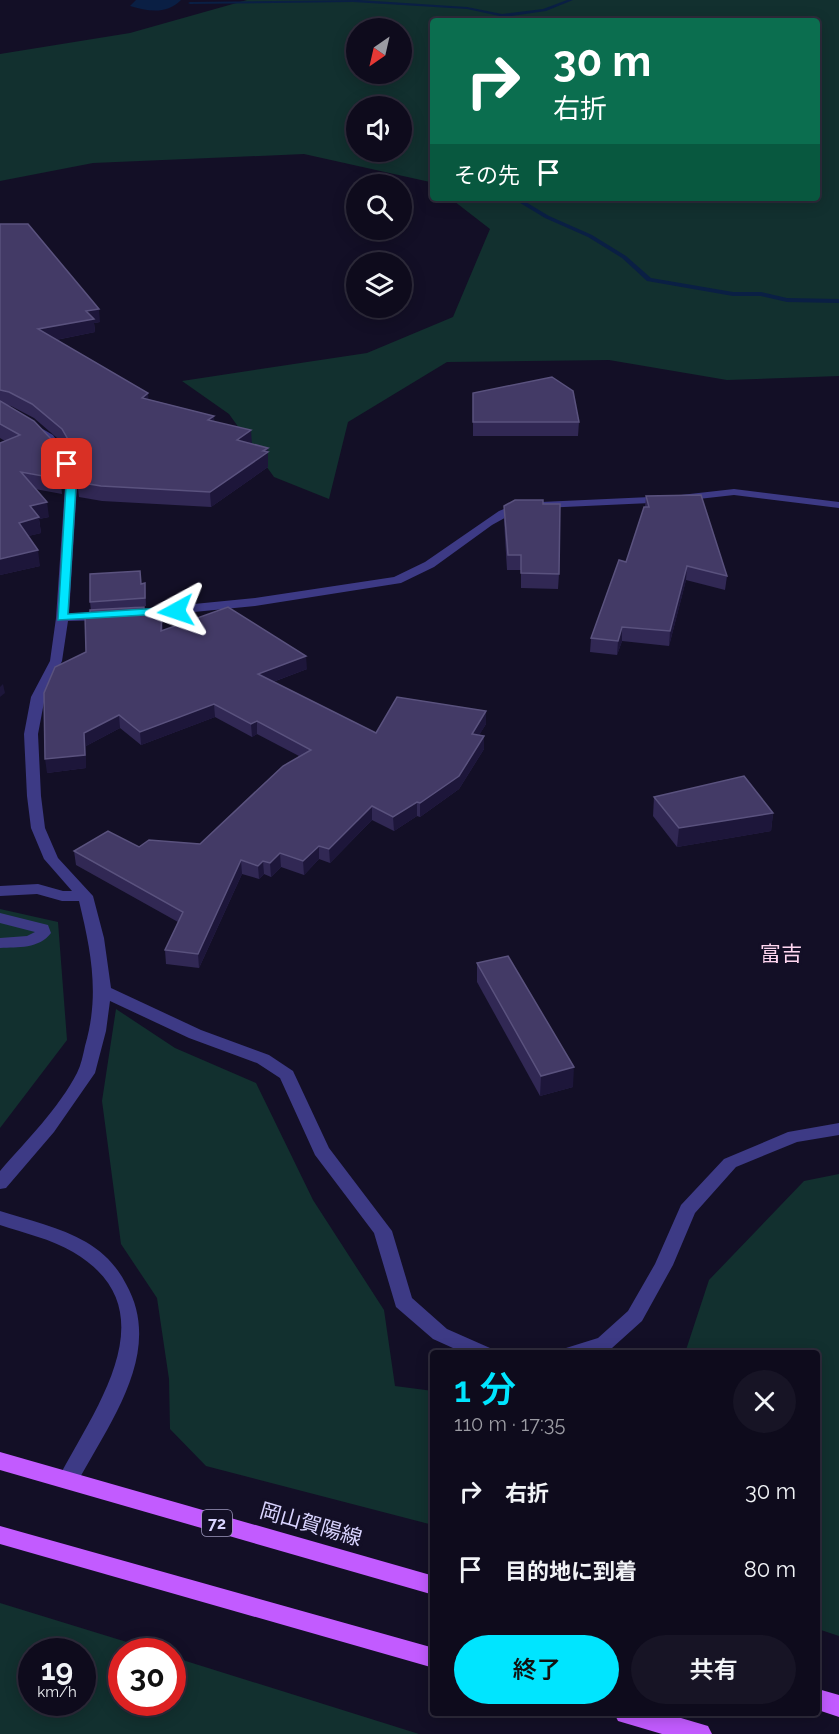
<!DOCTYPE html>
<html lang="ja">
<meta charset="utf-8">
<style>
:root{--surface:#0e0b1c;--page:#171425;--text:#f1f3f6;--muted:#9b9ba3;--line:#2e2b3b;--accent:#00e5ff}
body{margin:0;font-family:Raleway,"Noto Sans JP",sans-serif;background:var(--page);color:var(--text);height:100vh;display:flex;flex-direction:column;font-size:22px;white-space:nowrap}
*{box-sizing:border-box;margin:0}
p{font-size:20px;color:var(--muted)}
.icon{flex:none;width:33px;height:33px;fill:none;stroke:currentColor;stroke-width:2;stroke-linecap:round;stroke-linejoin:round}
.map{position:relative;flex:1;overflow:hidden}
.sheet{position:absolute;left:430px;top:1350px;width:390px;height:366px;display:flex;flex-direction:column;background:var(--surface);border-radius:6px;box-shadow:0 3px 15px #0003,0 0 0 2px var(--line)}
.sheet>*{flex:none}
.hud{position:absolute;left:430px;top:18px;width:390px;height:183px;border-radius:6px;box-shadow:0 3px 15px #0003,0 0 0 2px var(--line);background:#0b6e4f;color:#fff;overflow:hidden}
.needle{width:39px;rotate:214deg}
.controls{position:absolute;left:346px;top:18px;display:grid;gap:12px}
.controls a{display:grid;place-items:center;width:66px;height:66px;border-radius:50%;background:var(--surface);box-shadow:0 3px 15px #0003,0 0 0 2px var(--line);font-size:30px}
.speed{position:absolute;left:18px;top:1638px;display:flex;gap:12px;font-size:30px;font-weight:700;text-align:center}
.speed>*{display:grid;place-content:center;width:78px;height:78px;border-radius:50%;background:var(--surface);box-shadow:0 3px 15px #0003,0 0 0 2px var(--line);line-height:1}
.speed small{font-size:15px;font-weight:400}
.speed .limit{border:9px solid #d22;background:#fff;color:#111}
.pin{position:absolute;display:grid;place-items:center;width:51px;height:51px;color:#fff;margin:-26px;border-radius:12px;box-shadow:0 3px 9px #0006}
.me{position:absolute;width:66px;margin:-33px;rotate:265deg;stroke-linejoin:round;filter:drop-shadow(0 0 4px #0008)}
.turn{display:flex;align-items:center;gap:21px;height:126px;padding:0 24px;font-size:27px}
.turn .icon{width:78px;height:78px;stroke-width:2.5}
.turn b{display:block;font-size:42px;line-height:51px}
.then{display:flex;align-items:center;height:57px;padding:0 24px;background:#0003;gap:12px;font-size:22px}
.round{display:grid;place-items:center;flex:none;width:63px;height:63px;border-radius:32px;background:var(--page)}
.headline{display:flex;align-items:center;justify-content:space-between;height:102px;padding:0 24px}
h1{font-size:36px;font-weight:600;line-height:45px;color:var(--accent)}
.cta{display:flex;gap:12px;margin-top:auto;padding:12px 24px}
.cta a{flex:1;height:69px;border-radius:36px;background:var(--accent);color:#111;font-size:24px;font-weight:600;line-height:69px;text-align:center}
.cta a+a{background:var(--page);color:var(--text)}
ul{padding:0;list-style:none}
li{display:flex;align-items:center;gap:18px;height:78px;padding:0 24px}
li div{flex:1}
li b{display:block;font-size:22px}
li em{font-style:normal}
.map>svg:first-child{display:block}
.green{fill:#12302f;fill-rule:evenodd}
.water{fill:#0a1f44}
.lines{fill:none;stroke-linecap:round;stroke-linejoin:round}
.stream{fill:#0a1f44;fill-rule:evenodd}
.minor{fill:#3d3a85;fill-rule:evenodd}
.major{fill:#c25bff;fill-rule:evenodd}
.wall{fill:#312854}
.shaded-wall{fill:#1d163a}
.building{fill:#433a66;stroke:#5a527e;stroke-width:1.5}
.route{fill:#00e5ff;stroke:#0095a6;stroke-width:1.5}
.labels{text-anchor:middle;dominant-baseline:central;stroke-width:6;stroke-linejoin:round;paint-order:stroke}
.shield{fill:#130f26;stroke:#9e99be;stroke-width:1.5}
.shield-label{font-size:16px;font-weight:bold;fill:#d9d4ff}
.quarter-label{font-size:21px;fill:#ffd6f0;stroke:#130f26}
.near-street-label{font-size:21px;fill:#d9d4ff;stroke:#130f26}
</style>
<div class="map">
<svg width="839" height="1734" viewBox="0 0 839 1734">
<rect width="100%" height="100%" fill="#130f26"/>
<g class="green">
<path d="M247,0H839V376L727,380L609,360L447,362L348,422L329,499L274,477L229,414L182,381L367,353L453,317L490,229L450,198H818V21H473L492,16L462,21H434L433,185L430,182L304,154L93,163L0,181V54L130,33ZM357,28H402V74H357ZM357,106H402V152H357Z"/>
<path d="M0,909L58,922L67,1040L0,1128Z"/>
<path d="M116,1009L175,1048L256,1083L313,1200L384,1310L395,1386L433,1391V1525L206,1466L170,1429L169,1379L157,1298L121,1244L102,1101Z"/>
<path d="M839,1174V1636L818,1629V1353H685L709,1280L804,1181Z"/>
<path d="M0,1603L156,1651L122,1652V1702H172L173,1657L419,1734H0ZM32,1652H82V1702H32Z"/>
</g>
<path class="water" d="M136,0H181C166,15 148,11 130,6Z"/>
<g class="lines">
<g class="stream">
<path d="M359,0L467,7L502,14L543,9L567,0H573L546,11L504,17L467,9L353,2L190,4L188,3L190,2Z"/>
<path d="M512,198H519L549,216L592,235L626,256L651,278L733,292H761L787,298L839,299V303L787,302L761,296H733L647,281L622,258L588,237L545,218Z"/>
</g>
<g class="minor">
<path d="M39,427L53,435L73,463L77,486L69,614L104,612L110,616L104,620L68,621L62,661L45,697L38,734L41,796L45,828L58,858L93,896L104,938L111,988L201,1030L269,1055L293,1071L329,1148L392,1231L412,1298L447,1329L490,1348L493,1353H464L433,1339L396,1307L374,1233L315,1155L280,1078L257,1063L189,1038L110,1001L106,1031L95,1073L54,1132L6,1188L0,1189V1171C26,1141 59,1108 77,1073C81,1065 83,1055 85,1046C100,995 91,951 79,901H62L37,894L0,896V886L38,884L63,891H72L44,859L31,828L27,796L24,734L31,697L50,661L56,618L65,486L61,463L45,439L34,430Z"/>
<path d="M734,489L839,502V508L734,495L672,502L521,509L492,525L434,567L401,583L255,606L143,617L137,613L143,609L255,598L394,577L425,562L499,511L519,503L672,496Z"/>
<path d="M0,913L48,925L51,933C39,949 18,947 0,948V938L27,936L35,932L0,923Z"/>
<path d="M839,1123V1135L797,1142L736,1167L695,1213L673,1265L642,1321L612,1348L597,1353H563L566,1348L598,1338L628,1311L655,1264L681,1205L724,1159L788,1132Z"/>
<path d="M0,1211C28,1220 60,1227 86,1242C103,1252 117,1266 126,1284C165,1353 108,1424 76,1485L69,1488L62,1485L58,1479C94,1409 172,1310 73,1252C51,1239 24,1233 0,1225Z"/>
</g>
<g class="major">
<path d="M0,1452L434,1576V1595L0,1470Z"/>
<path d="M0,1526L434,1648V1668L0,1544Z"/>
<path d="M818,1689L839,1695V1717L818,1710Z"/>
<path d="M614,1713H664L708,1726L712,1734H662L618,1721Z"/>
</g>
</g>
<g class="wall">
<path d="M0,224L100,322L94,323L95,332L56,340L148,393V399L214,416V421L252,444L268,448V467L211,507L102,501L79,497L75,465L64,444L34,418L11,406L6,405L58,454L62,494L35,489L49,517L39,519L41,533L28,536L40,566L0,575V443L5,441L0,438Z"/>
<path d="M473,393L579,422L578,436H473Z"/>
<path d="M646,496L727,576L725,590L686,580L669,646L622,641L617,655L590,652L591,638L626,562L645,507Z"/>
<path d="M504,506L559,574L558,589L521,588V570H507L504,521Z"/>
<path d="M145,583L146,606L115,609L145,611L163,622V631L307,669L273,682L376,733L486,724L479,735L484,736V749L459,789L420,817L417,816L394,831L372,820L330,863L319,859L304,875L281,867L271,877L264,874L259,879L242,874L199,968L166,964L165,950L178,922L76,865L74,851L200,844L299,756L257,734L252,737L215,717L141,745L120,728L86,746V768L47,773L86,652L91,610L90,602L141,584Z"/>
<path d="M654,797L773,813L771,831L677,847L653,816Z"/>
<path d="M477,963L573,1087L540,1096L477,982Z"/>
</g>
<g class="shaded-wall">
<path d="M99,309L100,322L94,323L95,332L40,343L38,329L86,311Z"/>
<path d="M148,393L149,407L142,398Z"/>
<path d="M214,416L215,430L208,420Z"/>
<path d="M251,430L252,445L237,440Z"/>
<path d="M268,448V467L211,507L210,492Z"/>
<path d="M47,502L49,517L39,519L41,533L21,538L19,523L30,506Z"/>
<path d="M38,550L40,566L0,575V559Z"/>
<path d="M687,566L686,580L669,646L670,631Z"/>
<path d="M162,609L163,622L162,644L161,631Z"/>
<path d="M622,627V641L617,655L618,641Z"/>
<path d="M306,656L307,669L259,687L258,674Z"/>
<path d="M3,684L5,693L0,697V687Z"/>
<path d="M214,704L215,717L141,745L140,732Z"/>
<path d="M486,711V724L472,747V734Z"/>
<path d="M119,715L120,728L86,746V768L47,773L45,759L84,733Z"/>
<path d="M257,721V734L252,737L251,724Z"/>
<path d="M484,736V749L459,789L420,817V803Z"/>
<path d="M417,802V816L394,831L393,817Z"/>
<path d="M372,806V820L330,863L329,849Z"/>
<path d="M773,813L771,831L677,847L679,828Z"/>
<path d="M319,846V859L304,875L303,861Z"/>
<path d="M280,853L281,867L271,877L270,863Z"/>
<path d="M241,860L242,874L199,968L198,954Z"/>
<path d="M263,861L264,874L259,879L258,866Z"/>
<path d="M574,1067L573,1087L540,1096L541,1076Z"/>
</g>
<g class="building">
<path d="M0,224H28L99,309L86,311L94,319L38,329L148,393L142,398L214,416L208,420L251,430L237,440L268,448L263,451L268,452L210,492L101,486L77,482L74,450L62,429L32,404L9,392L0,390Z"/>
<path d="M552,377L573,391L579,422H473V393Z"/>
<path d="M0,401L34,421L51,439L58,454L60,479L21,472L47,502L30,506L39,517L19,523L38,550L0,559V443L20,435L0,424Z"/>
<path d="M701,495L727,576L687,566L670,631L622,627L618,641L591,638L619,560L626,562L644,507H649L646,496Z"/>
<path d="M515,500H543V504H560L559,574L521,573V555H508L504,506Z"/>
<path d="M140,571L141,584L145,583V598L90,602V574Z"/>
<path d="M144,607V611L162,609L161,631L228,607L306,656L258,674L376,733L397,697L486,711L472,734L484,736L459,776L420,803L417,802L393,817L372,806L329,849L319,846L303,861L280,853L270,863L263,861L258,866L241,860L198,954L165,950L183,912L74,851L108,831L139,847L149,840L200,844L283,766L311,750L257,721L251,724L214,704L140,732L119,715L84,733L85,755L45,759L44,693L55,667L86,652L85,615L90,614V610Z"/>
<path d="M744,776L773,813L679,828L654,797Z"/>
<path d="M508,956L574,1067L541,1076L477,963Z"/>
</g>
<path class="route" d="M63,461L72,464L76,486L68,614L176,607L181,611L180,613L58,620L66,486Z"/>
<g class="labels">
<rect class="shield" x="202" y="1510" width="30" height="26" rx="4.5"/>
<g class="shield-label">
<text x="217" y="1523">72</text>
</g>
<g class="quarter-label">
<text x="781" y="953">富吉</text>
</g>
<g class="near-street-label">
<text transform="translate(311 1524) rotate(16)">岡山賀陽線</text>
</g>
</g>
</svg>
<div class="controls">
<a><svg class="needle" viewBox="-14 -14 28 28"><path d="M0-13l5 13h-10z" fill="#e53935"/><path d="M0 13l5-13h-10z" fill="#9b9ba3"/></svg></a>
<a><svg class="icon" aria-label="sound" viewBox="0 0 24 24"><path d="M4 9h4l5-4v14l-5-4H4zM17 9q2 3 0 6"/></svg></a>
<a><svg class="icon" aria-label="search" viewBox="0 0 24 24"><circle cx="10" cy="10" r="6"/><path d="M15 15l6 6"/></svg></a>
<a><svg class="icon" aria-label="layers" viewBox="0 0 24 24"><path d="M12 4l9 5-9 5-9-5zM3 14l9 5 9-5"/></svg></a>
</div>
<div class="speed"><div>19<small>km/h</small></div><div class="limit">30</div></div>
<div class="pin" style="left:67px;top:464px;background:#d93025"><svg class="icon" aria-label="arrive" viewBox="0 0 24 24"><path d="M6 21V4h12l-3 4 3 4H6"/></svg></div>
<svg class="me" style="left:176px;top:611px" viewBox="-20 -20 40 40"><path d="M0-17L14 15 0 8-14 15z" fill="#00e5ff" stroke="#fff" stroke-width="4"/></svg>
<div class="hud">
<div class="turn"><svg class="icon" aria-label="right" viewBox="0 0 24 24"><path d="M7 20v-9h11M14 6l5 5-5 5"/></svg><div><b>30 m</b>右折</div></div>
<div class="then">その先<svg class="icon" aria-label="arrive" viewBox="0 0 24 24"><path d="M6 21V4h12l-3 4 3 4H6"/></svg></div>
</div>
<section class="sheet">
<div class="headline"><div><h1>1 分</h1><p>110 m · 17:35</p></div><a class="round"><svg class="icon" aria-label="close" viewBox="0 0 24 24"><path d="M6 6l12 12M18 6L6 18"/></svg></a></div>
<ul>
<li><svg class="icon" aria-label="right" viewBox="0 0 24 24"><path d="M7 20v-9h11M14 6l5 5-5 5"/></svg><div><b>右折</b></div><em>30 m</em></li>
<li><svg class="icon" aria-label="arrive" viewBox="0 0 24 24"><path d="M6 21V4h12l-3 4 3 4H6"/></svg><div><b>目的地に到着</b></div><em>80 m</em></li>
</ul>
<div class="cta"><a>終了</a><a>共有</a></div>
</section>
</div>
